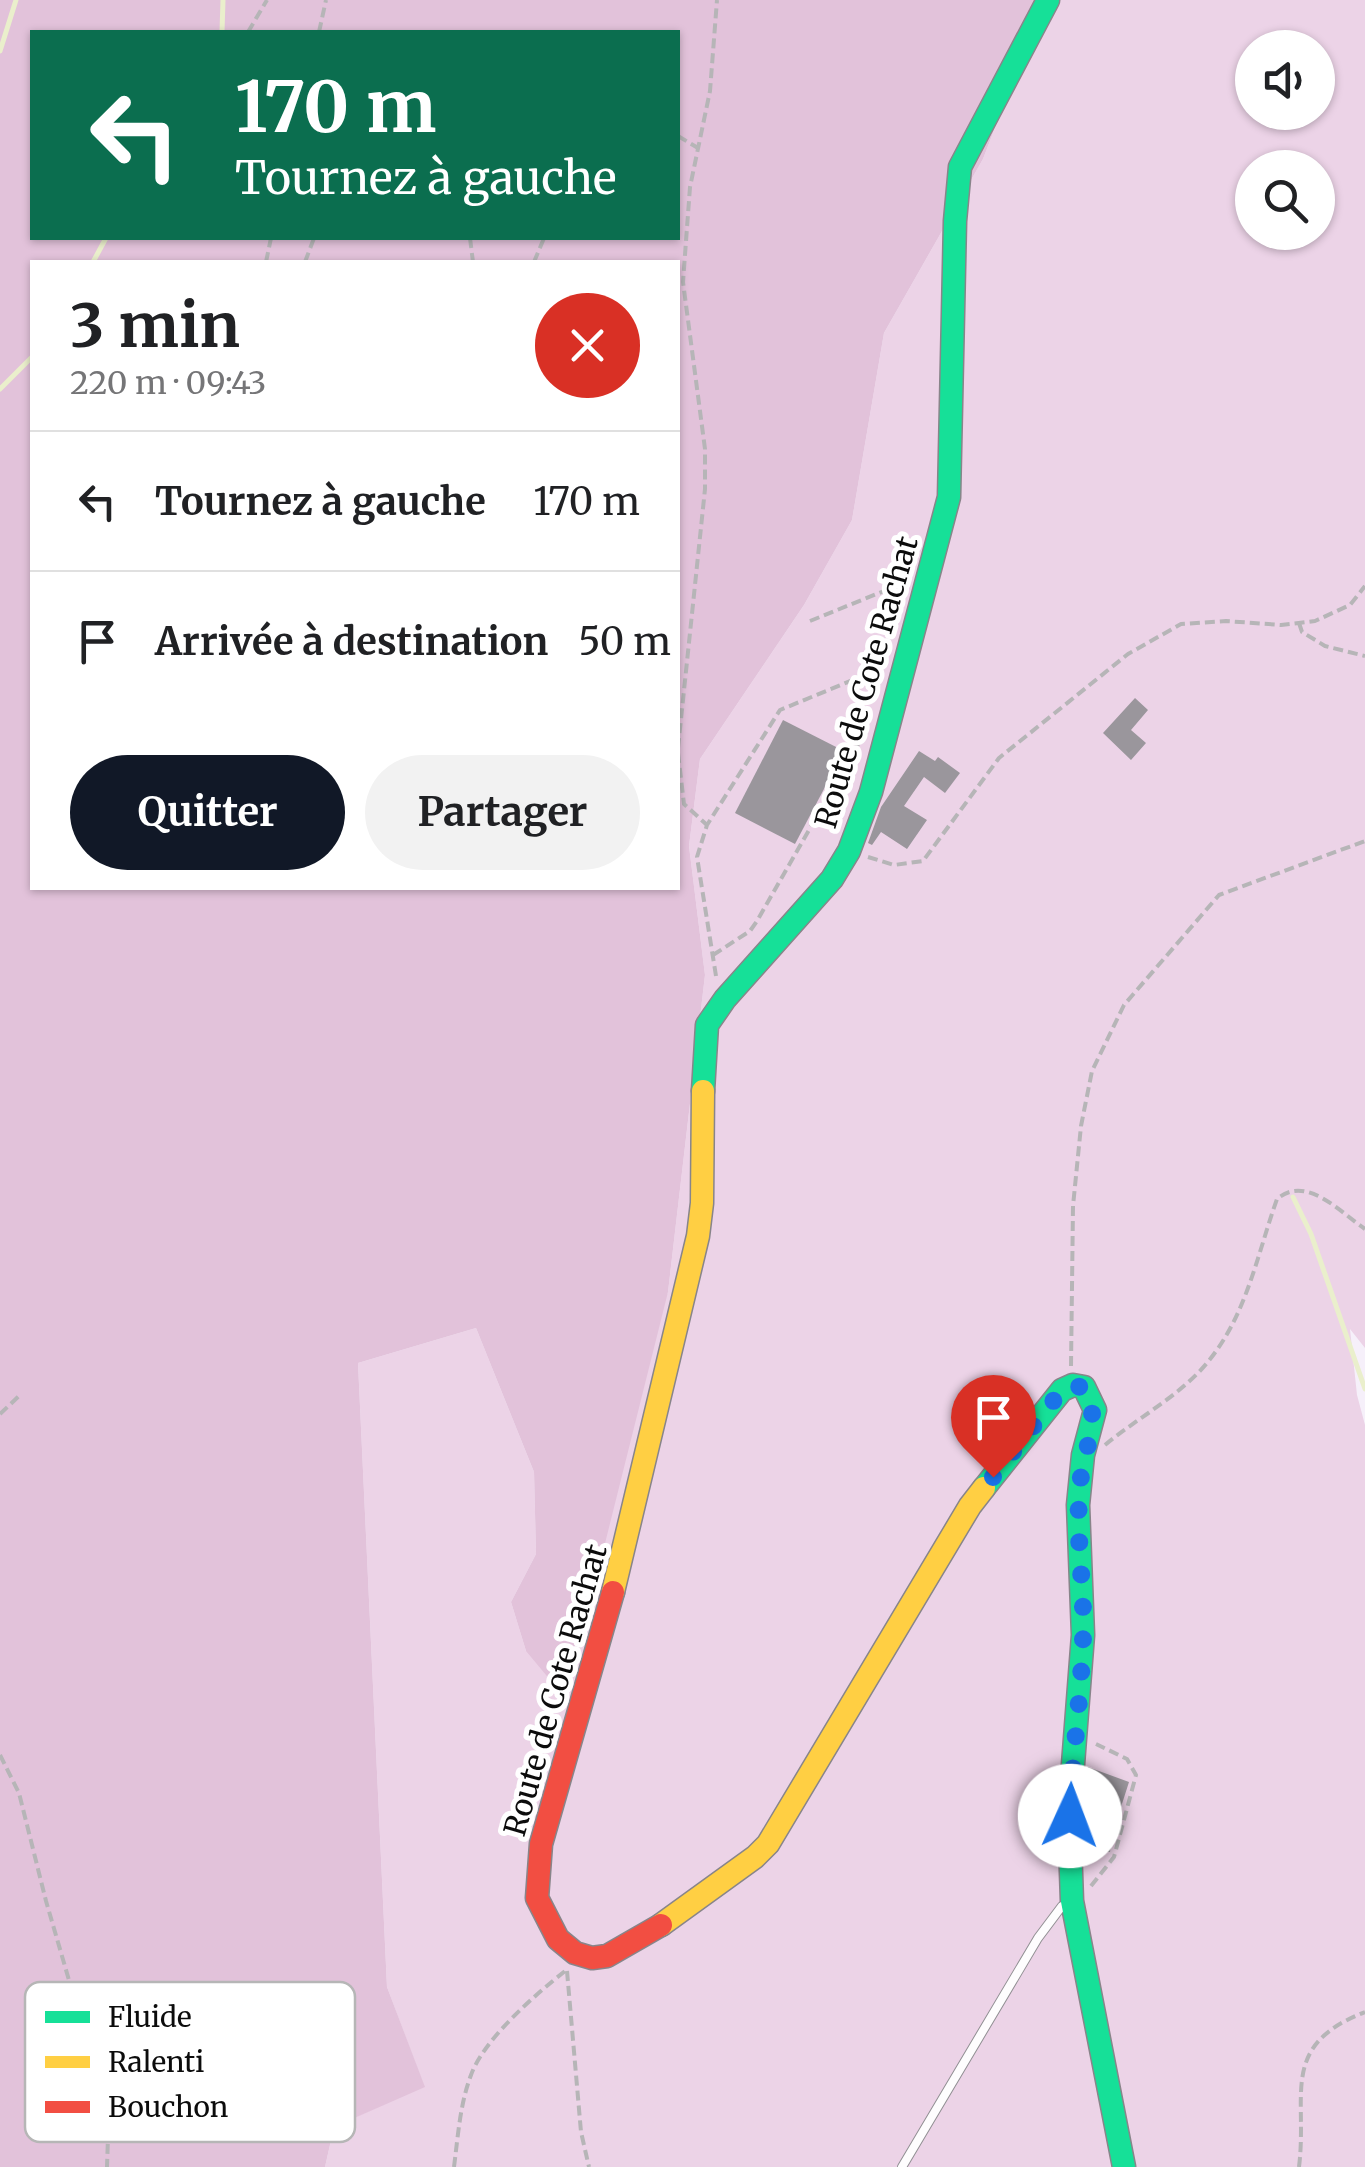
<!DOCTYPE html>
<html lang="fr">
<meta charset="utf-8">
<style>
:root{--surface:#fff;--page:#f2f2f2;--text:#202124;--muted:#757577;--line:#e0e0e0;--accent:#111827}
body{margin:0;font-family:Merriweather,serif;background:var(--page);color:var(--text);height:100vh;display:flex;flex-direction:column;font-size:38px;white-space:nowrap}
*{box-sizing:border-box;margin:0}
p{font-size:32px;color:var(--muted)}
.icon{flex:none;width:55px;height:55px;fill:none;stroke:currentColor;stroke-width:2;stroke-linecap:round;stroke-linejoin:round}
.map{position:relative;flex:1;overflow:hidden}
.sheet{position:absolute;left:30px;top:260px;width:650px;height:630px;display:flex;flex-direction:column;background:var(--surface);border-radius:0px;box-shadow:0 2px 8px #0004}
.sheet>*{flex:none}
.banner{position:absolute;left:30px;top:30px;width:650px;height:210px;border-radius:0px;box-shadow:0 2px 8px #0004;background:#0b6e4f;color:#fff;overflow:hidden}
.tools{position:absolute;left:1235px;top:30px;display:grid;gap:20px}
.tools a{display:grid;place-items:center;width:100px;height:100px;border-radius:50%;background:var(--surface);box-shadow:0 2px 8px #0004;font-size:50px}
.pin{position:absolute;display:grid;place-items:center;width:85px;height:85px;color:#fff;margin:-102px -42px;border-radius:50% 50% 50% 0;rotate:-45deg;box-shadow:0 0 10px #0007}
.pin .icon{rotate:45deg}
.me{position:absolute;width:110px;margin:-55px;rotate:2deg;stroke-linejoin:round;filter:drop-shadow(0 0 8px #0008)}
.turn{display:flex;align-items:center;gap:35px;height:210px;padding:0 40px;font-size:45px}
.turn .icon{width:130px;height:130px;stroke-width:2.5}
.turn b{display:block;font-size:70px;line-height:85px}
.round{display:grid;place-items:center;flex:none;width:105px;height:105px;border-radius:52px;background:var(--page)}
.head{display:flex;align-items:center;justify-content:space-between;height:170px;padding:0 40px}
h1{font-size:60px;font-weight:700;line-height:75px}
.primary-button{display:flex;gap:20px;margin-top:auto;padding:20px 40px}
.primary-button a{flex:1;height:115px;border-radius:60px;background:var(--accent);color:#fff;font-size:40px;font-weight:700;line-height:115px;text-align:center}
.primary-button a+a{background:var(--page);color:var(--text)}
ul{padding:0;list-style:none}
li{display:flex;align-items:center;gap:30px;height:140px;padding:0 40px;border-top:2px solid var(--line)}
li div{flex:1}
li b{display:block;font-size:38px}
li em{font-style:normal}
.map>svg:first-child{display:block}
.green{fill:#ecd3e7;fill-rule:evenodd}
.forest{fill:#e2c2da;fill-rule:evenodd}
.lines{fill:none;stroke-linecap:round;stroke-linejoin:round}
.stream{stroke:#eaefcc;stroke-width:5}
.building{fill:#9a969c}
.lane-casing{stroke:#918f93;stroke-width:10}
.fast-casing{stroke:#88858a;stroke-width:25}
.slow-casing{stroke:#88858a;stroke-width:25}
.jam-casing{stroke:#88858a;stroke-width:25}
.path{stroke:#b6b5b7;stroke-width:4;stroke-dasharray:10 5;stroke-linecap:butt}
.lane{stroke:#fefdfe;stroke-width:8}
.fast{stroke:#16e098;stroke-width:22}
.slow{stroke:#ffcf43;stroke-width:22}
.jam{stroke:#f24e42;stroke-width:22}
.route{stroke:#1a73e8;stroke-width:18;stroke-dasharray:0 32.4}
.labels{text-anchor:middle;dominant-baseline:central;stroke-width:10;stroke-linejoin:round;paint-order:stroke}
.street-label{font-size:30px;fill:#0c0c0c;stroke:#fff}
.key{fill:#fff;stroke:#b6b6b6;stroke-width:2.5}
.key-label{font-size:28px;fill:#0c0c0c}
</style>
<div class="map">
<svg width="1365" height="2167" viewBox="0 0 1365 2167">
<rect width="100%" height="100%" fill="#f6f0fa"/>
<path class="green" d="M1044,0H1365V1348L1350,1329L1357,1395L1365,1425V2167H325L334,2127L424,2086L387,1987L358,1363L476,1328L534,1472L536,1554L511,1602L526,1651L668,1292L705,975L689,846L700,759L804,605L852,520L884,333L983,159ZM1252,48H1318V112H1252ZM1252,168H1318V232H1252Z"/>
<path class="forest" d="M0,0H1044L983,159L884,333L852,520L804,605L700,759L689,846L705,975L668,1292L566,1699L526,1651L511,1602L536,1554L534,1472L476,1328L358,1363L387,1987L425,2087L334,2127L325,2167H0ZM32,32H678V238H32ZM32,262H678V888H32Z"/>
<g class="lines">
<g class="stream">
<path d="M222,32L223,0"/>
<path d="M0,51L16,0"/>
<path d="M93,262L106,238"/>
<path d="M0,389L32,357"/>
<path d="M1293,1197L1311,1234L1365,1389"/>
</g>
</g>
<g class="building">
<path d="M1135,698L1148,710L1131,730L1146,743L1131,760L1103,733Z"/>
<path d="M783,720L844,751L795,844L735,813Z"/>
<path d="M919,751L935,761L938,757L960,773L945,793L924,777L904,806L927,820L907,849L881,832L872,845L868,843L881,807Z"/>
<path d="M1088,1767L1129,1782L1112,1835L1110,1852L1085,1850Z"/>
</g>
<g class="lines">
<g class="lane-casing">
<path id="lane" d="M902,2167L1038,1938L1062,1906L1070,1902"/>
</g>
<g class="fast-casing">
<g id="fast">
<path d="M703,1091L707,1025L725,999L832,879L849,851L871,792L949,497L955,221L960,167L1048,0"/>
<path d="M984,1488L1062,1390L1073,1385L1084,1387L1095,1410L1083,1455L1078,1505L1083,1635L1069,1816L1072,1901L1124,2167"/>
</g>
</g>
<g class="slow-casing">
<g id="slow">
<path d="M613,1592L698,1236L702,1203L703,1091"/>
<path d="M661,1925L755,1857L768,1844L970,1506L984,1488"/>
</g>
</g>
<g class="jam-casing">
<path id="jam" d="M613,1592L541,1844L537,1898L558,1939L575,1953L592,1958L607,1956L661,1925"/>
</g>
<g class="path">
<path d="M248,32L267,0"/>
<path d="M319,32L326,0"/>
<path d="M678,136L698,148"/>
<path d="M470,238L473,262"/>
<path d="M266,262L271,238"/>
<path d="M305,262L314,238"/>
<path d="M534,262L544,238"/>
<path d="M897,609L895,591L907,573"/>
<path d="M810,621L884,591L899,582"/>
<path d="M1299,623L1302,632L1325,646L1365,656"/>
<path d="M678,748L705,489V449L683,282L690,187L710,91L717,0"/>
<path d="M678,753L684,804L707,825"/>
<path d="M868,857L894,865L923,861L999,758L1128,654L1181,624L1226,621L1281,625L1315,621L1350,605L1365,586"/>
<path d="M713,955L750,931L757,921L865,732"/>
<path d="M716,976L697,857L707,825L780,710L860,677L885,664"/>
<path d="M1071,1366L1073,1206L1081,1126L1092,1071L1124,1005L1219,895L1365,841"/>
<path d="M0,1414L19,1396"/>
<path d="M1105,1445C1135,1420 1169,1402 1197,1374C1245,1325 1255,1261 1277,1199C1306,1174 1340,1212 1365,1229"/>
<path d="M0,1755L19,1793L46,1901L100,2087L108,2137L107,2167"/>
<path d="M1091,1886L1114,1857L1136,1775L1127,1759L1096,1744"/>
<path d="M567,1971L581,2132L589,2167"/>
<path d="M454,2167C458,2136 460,2104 471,2075C484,2039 535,1995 565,1971"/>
<path d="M1299,2167C1308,2094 1278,2046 1365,2012"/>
</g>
<use href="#lane" class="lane"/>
<use href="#fast" class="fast"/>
<use href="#slow" class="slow"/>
<use href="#jam" class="jam"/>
</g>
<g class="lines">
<path class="route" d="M993,1477L1062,1390L1073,1385L1084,1388C1103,1411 1083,1454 1080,1484C1075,1536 1085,1587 1083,1639C1081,1698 1072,1757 1070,1816"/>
</g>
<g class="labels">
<g class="street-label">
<text transform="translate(866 682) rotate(-74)">Route de Cote Rachat</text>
<text transform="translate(555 1690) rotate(-74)">Route de Cote Rachat</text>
</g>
</g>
<rect x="25" y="1982" width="330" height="160" rx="15" class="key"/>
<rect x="45" y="2011" width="45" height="12" fill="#16e098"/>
<rect x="45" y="2056" width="45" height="12" fill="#ffcf43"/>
<rect x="45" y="2101" width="45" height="12" fill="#f24e42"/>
<g class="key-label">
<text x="108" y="2027">Fluide</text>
<text x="108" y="2072">Ralenti</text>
<text x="108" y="2117">Bouchon</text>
</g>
</svg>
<div class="tools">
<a><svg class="icon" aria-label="sound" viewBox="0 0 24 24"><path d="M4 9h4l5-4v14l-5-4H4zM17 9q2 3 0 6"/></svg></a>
<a><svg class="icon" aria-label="search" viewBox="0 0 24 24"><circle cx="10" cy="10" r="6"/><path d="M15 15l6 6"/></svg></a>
</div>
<div class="pin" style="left:993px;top:1477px;background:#d93025"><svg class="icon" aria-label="arrive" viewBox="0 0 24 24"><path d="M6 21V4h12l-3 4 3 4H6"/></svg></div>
<svg class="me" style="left:1070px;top:1816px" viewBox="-20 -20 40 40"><circle r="19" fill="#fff"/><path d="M0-13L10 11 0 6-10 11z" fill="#1a73e8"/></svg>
<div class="banner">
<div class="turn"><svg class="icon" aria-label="left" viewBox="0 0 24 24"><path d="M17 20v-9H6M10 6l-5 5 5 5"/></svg><div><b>170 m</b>Tournez à gauche</div></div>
</div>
<section class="sheet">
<div class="head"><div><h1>3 min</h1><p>220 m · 09:43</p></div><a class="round" style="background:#d93025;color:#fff"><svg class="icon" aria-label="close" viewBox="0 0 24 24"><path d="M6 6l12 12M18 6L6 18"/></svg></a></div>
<ul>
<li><svg class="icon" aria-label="left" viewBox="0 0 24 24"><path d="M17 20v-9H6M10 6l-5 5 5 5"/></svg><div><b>Tournez à gauche</b></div><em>170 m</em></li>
<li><svg class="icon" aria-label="arrive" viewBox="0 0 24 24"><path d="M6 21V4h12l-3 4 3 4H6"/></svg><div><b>Arrivée à destination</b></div><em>50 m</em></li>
</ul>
<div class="primary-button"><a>Quitter</a><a>Partager</a></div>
</section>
</div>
